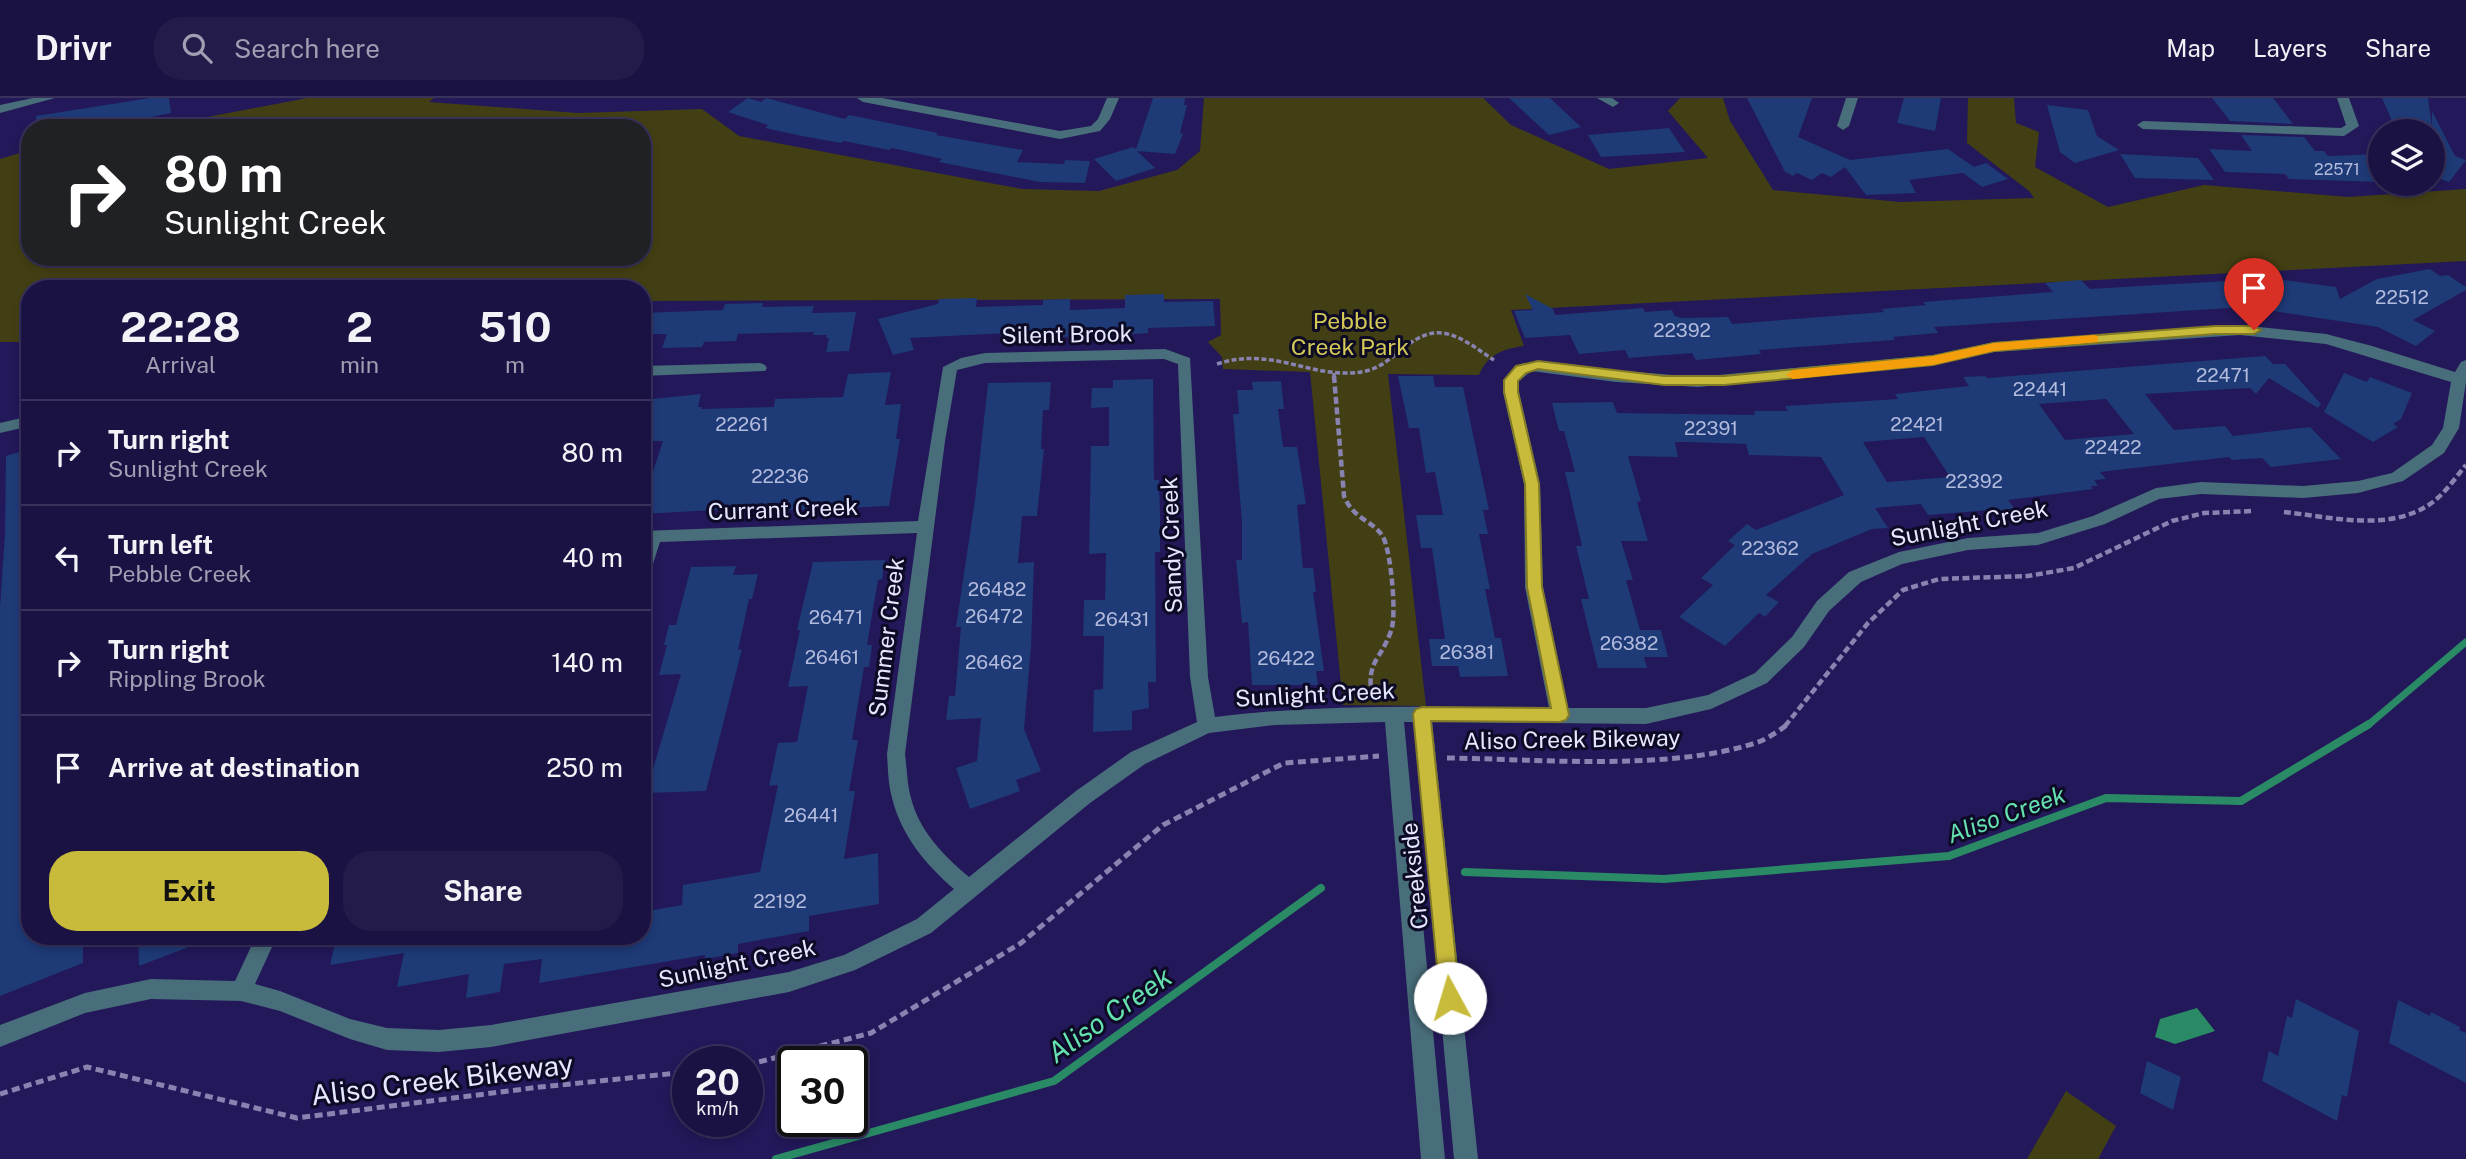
<!DOCTYPE html>
<style>
:root{--surface:#1a1243;--page:#231b4a;--text:#f1f3f6;--muted:#9f9eb2;--line:#38325c;--accent:#c8bb3b}
body{margin:0;font-family:"Public Sans",sans-serif;background:var(--page);color:var(--text);height:100vh;display:flex;flex-direction:column;font-size:26px;white-space:nowrap}
*{box-sizing:border-box;margin:0}
p{font-size:23px;color:var(--muted)}
.icon{flex:none;width:38px;height:38px;fill:none;stroke:currentColor;stroke-width:2;stroke-linecap:round;stroke-linejoin:round}
.map{position:relative;flex:1;overflow:hidden}
.panel{position:absolute;left:21px;top:182px;width:630px;height:665px;display:flex;flex-direction:column;background:var(--surface);border-radius:28px;box-shadow:0 4px 10px #0003,0 0 0 2px var(--line)}
.panel>*{flex:none}
.top-card{position:absolute;left:21px;top:21px;width:630px;height:147px;border-radius:28px;box-shadow:0 4px 10px #0003,0 0 0 2px var(--line);background:#202124;color:#fff;overflow:hidden}
.controls{position:absolute;left:2368px;top:21px;display:grid;gap:14px}
.controls a{display:grid;place-items:center;width:77px;height:77px;border-radius:50%;background:var(--surface);box-shadow:0 4px 10px #0003,0 0 0 2px var(--line);font-size:35px}
.speed{position:absolute;left:672px;top:948px;display:flex;gap:14px;font-size:35px;font-weight:700;text-align:center}
.speed>*{display:grid;place-content:center;width:91px;height:91px;border-radius:50%;background:var(--surface);box-shadow:0 4px 10px #0003,0 0 0 2px var(--line);line-height:1}
.speed small{font-size:18px;font-weight:400}
.speed .limit{border:4px solid #111;border-radius:10px;background:#fff;color:#111}
.pin{position:absolute;display:grid;place-items:center;width:60px;height:60px;color:#fff;margin:-72px -30px;border-radius:50% 50% 50% 0;rotate:-45deg;box-shadow:0 0 7px #0007}
.pin .icon{rotate:45deg}
.me{position:absolute;width:77px;margin:-38px;rotate:354deg;stroke-linejoin:round;filter:drop-shadow(0 0 5px #0008)}
.turn{display:flex;align-items:center;gap:24px;height:147px;padding:0 28px;font-size:32px}
.turn .icon{width:91px;height:91px;stroke-width:2.5}
.turn b{display:block;font-size:49px;line-height:60px}
.eta{display:flex;justify-content:space-evenly;align-items:center;height:119px;text-align:center}
.eta b{font-size:42px;font-weight:700;line-height:49px}
.cta{display:flex;gap:14px;margin-top:auto;padding:14px 28px}
.cta a{flex:1;height:80px;border-radius:28px;background:var(--accent);color:#111;font-size:28px;font-weight:700;line-height:80px;text-align:center}
.cta a+a{background:var(--page);color:var(--text)}
ul{padding:0;list-style:none}
li{display:flex;align-items:center;gap:21px;height:105px;padding:0 28px;border-top:2px solid var(--line)}
li div{flex:1}
li b{display:block;font-size:26px}
li em{font-style:normal}
header{display:flex;align-items:center;gap:42px;box-sizing:border-box;height:98px;padding:0 35px;background:var(--surface);border-bottom:2px solid var(--line)}
header strong{font-size:33px}
nav{display:flex;gap:38px;margin-inline-start:auto;font-size:24px}
.search{width:490px;height:63px;background:var(--page);display:flex;align-items:center;gap:18px;box-sizing:border-box;padding:0 24px;border-radius:28px;color:var(--muted);font-size:26px}
.map>svg:first-child{display:block}
.green{fill:#433f14}
.water{fill:#2a8a65}
.lines{fill:none;stroke-linecap:round;stroke-linejoin:round}
.stream-far1{stroke:#2a8a65;stroke-width:7}
.stream{stroke:#2a8a65;stroke-width:8}
.building{fill:#1e3a77;fill-rule:evenodd}
.path-far2{stroke:#8883b0;stroke-width:3.5;stroke-dasharray:5 2.5;stroke-linecap:butt}
.path-far1{stroke:#8883b0;stroke-width:4.5;stroke-dasharray:7 3.5;stroke-linecap:butt}
.path{stroke:#8883b0;stroke-width:5;stroke-dasharray:8 4.5;stroke-linecap:butt}
.street{fill:#496e7b;fill-rule:evenodd}
.route{fill:#c8bb3b;stroke:#827a26;stroke-width:2}
.slow{fill:#f59e0b}
.labels{text-anchor:middle;dominant-baseline:central;stroke-width:6;stroke-linejoin:round;paint-order:stroke}
.far-number-label{font-size:16px;fill:#b3bbdd}
.number-label{font-size:19px;fill:#b3bbdd}
.park-label{font-size:23px;fill:#d4c956;stroke:#0d0a26}
.street-label{font-size:23px;fill:#e5e6ff;stroke:#0d0a26}
.water-label{font-size:24px;font-style:italic;fill:#65e2af;stroke:#0d0a26}
.near-water-label{font-size:28px;font-style:italic;fill:#65e2af;stroke:#0d0a26}
.near-street-label{font-size:28px;fill:#e5e6ff;stroke:#0d0a26}
</style>
<header>
<strong>Drivr</strong>
<div class="search"><svg class="icon" aria-label="search" viewBox="0 0 24 24"><circle cx="10" cy="10" r="6"/><path d="M15 15l6 6"/></svg>Search here</div>
<nav><a>Map</a><a>Layers</a><a>Share</a></nav>
</header>
<div class="map">
<svg width="2466" height="1061" viewBox="0 0 2466 1061">
<rect width="100%" height="100%" fill="#231859"/>
<g class="green">
<path d="M307,0H434L429,4L578,15L702,11L739,38L1022,91L1099,93L1177,72L1200,53L1204,0H1483L1511,27L1609,71L1708,60L1668,13L1680,0H1723L1730,23L1773,92L1900,104L2034,100L2029,93L1967,45L1968,0H2014L2016,25L2039,34L2035,69L2108,109L2204,87L2348,99L2466,91V163L1511,212L1524,248C1503,251 1488,256 1479,277L1388,276L1426,608L1343,607L1310,274L1223,271L1222,259L1208,244L1221,237L1220,201L642,203V191H30V244H0V61L30,52V159H642V30H150Z"/>
<path d="M2066,993L2116,1028L2098,1061H2027Z"/>
</g>
<path class="water" d="M2197,910L2215,933L2175,946L2155,939L2160,921Z"/>
<g class="lines">
<path class="stream-far1" d="M2367,628L2466,544"/>
<g class="stream">
<path d="M1465,774L1664,781L1949,758L2106,700L2241,703L2369,626"/>
<path d="M776,1061L1054,983L1321,790"/>
</g>
</g>
<g class="building">
<path d="M150,0H169L171,15L97,30H37L36,18Z"/>
<path d="M748,0L761,4L766,0L845,21L849,17L938,35L936,37L1023,52L1017,64L1064,66L1065,62L1090,63L1085,85L1040,84L939,64L942,61L892,50L889,52L844,43L841,45L802,38L765,30L768,27L728,14Z"/>
<path d="M1153,0H1185L1184,7H1187L1180,35L1183,36L1175,56L1137,53L1155,70L1116,83L1094,61L1133,49L1136,51Z"/>
<path d="M1509,0H1550L1581,29L1549,37Z"/>
<path d="M1747,0H1812L1798,39L1850,62L1948,51L1974,69L1986,65L2008,81L1982,89L1963,75L1909,82L1916,95L1866,97L1845,69L1831,79L1822,75L1812,82L1797,75L1793,78L1785,74Z"/>
<path d="M1904,0H1941L1935,33L1897,25Z"/>
<path d="M2212,0H2273L2293,26L2230,23Z"/>
<path d="M2382,0H2428L2432,29V13L2455,58L2466,62L2449,84L2432,78V33L2395,30Z"/>
<path d="M2047,7L2088,12L2097,38L2119,52L2075,65L2060,54Z"/>
<path d="M1669,30L1685,54L1601,59L1588,37Z"/>
<path d="M2241,37L2304,39L2315,53H2324L2328,58L2380,56V84L2289,81L2285,76L2225,74L2209,51L2252,53Z"/>
<path d="M2120,56L2198,60L2214,82L2135,80Z"/>
<path d="M2430,171L2440,178L2448,177L2466,189V192L2413,222L2435,233L2416,248L2378,229L2246,209L1934,229L1938,235L1893,239L1895,242L1759,252L1761,256L1696,262L1692,255L1629,260L1625,252L1579,256L1570,237L1525,240L1514,213L1533,212L1525,196L1553,211L1555,217L1643,210L1645,214L1672,212L1675,218L1682,220L1728,219L1732,226L1884,214L1882,211L1926,207L1923,204L2053,194L2045,185L2081,182L2090,191L2243,182L2241,176L2336,189L2340,201L2377,181Z"/>
<path d="M1164,196V204L1213,203L1215,228L1148,230V235L1120,237L1030,240V234L910,240L914,252L893,257L878,221L938,206L939,201L977,200L976,209L1043,207V202L1070,201V212L1125,210V197Z"/>
<path d="M763,205L762,209L814,208L812,215L856,214L849,253L826,254L829,240H826L827,237H813L814,234L738,236L736,243L704,244L702,249L662,250L667,236H642V215L723,212L725,206Z"/>
<path d="M2265,258L2273,266H2285L2321,306L2318,310L2269,280L2256,296L2250,290L2145,296L2174,332L2225,328L2233,338L2310,329L2341,361L2271,369L2262,360L2232,362L2229,359L2100,374L2106,381L2094,382L2098,388H2091L2093,391L2008,402L2017,414L1992,416L1990,412L1928,417L1921,406L1875,410L1888,430L1872,431L1812,456L1766,497L1779,504L1765,519L1759,515L1725,548L1679,519L1713,487L1701,480L1735,447L1728,443L1747,426L1756,432L1844,397L1821,359L1749,357L1746,346L1687,344H1675L1678,359L1628,358L1641,403L1637,404L1648,443H1621L1633,482H1626L1640,532H1661L1668,559H1644L1647,570H1598L1581,501H1589L1576,448H1582L1565,374H1575L1564,333H1559L1552,305L1613,304L1617,315L1755,317L1754,313H1788L1785,308L1898,301L1895,296L1969,288L1963,279L1985,278L1987,280ZM2106,301L2134,336L2065,342L2039,306ZM1924,339L1950,379L1887,384L1863,344Z"/>
<path d="M891,274L885,307L901,306L896,341H900L889,408L769,413L770,409L642,416V380H651L663,343H642V302L701,296L698,309H702L701,311L774,309L775,301L843,299L848,276Z"/>
<path d="M2344,275L2367,284L2370,279L2412,295L2401,321L2393,326L2398,329L2373,344L2324,314Z"/>
<path d="M1398,278H1433L1435,289H1463L1489,412H1483L1488,436H1479L1490,491H1485L1495,540H1501L1508,578L1460,579L1458,568H1432L1429,541H1445L1432,450H1421L1416,417H1443L1435,374L1426,375L1419,330H1409Z"/>
<path d="M1153,281L1154,382H1159L1160,417V454H1155L1156,584H1148L1149,610L1132,613V632L1093,634L1094,592L1103,591L1104,538H1083L1084,502H1105L1106,455L1089,456L1091,348H1109V309L1091,310L1092,290H1113V282Z"/>
<path d="M1281,283L1284,311H1278L1283,349H1297L1306,406L1297,407L1303,470H1313L1316,494H1313L1324,573H1316L1318,587H1252L1248,524L1242,525L1236,462H1242V424L1233,316H1239L1237,292H1253L1252,284Z"/>
<path d="M1051,284L1049,312H1043L1041,351H1044L1037,418H1022L1018,465L1034,464L1031,549L1024,631L1041,673L1016,682L1020,693L970,711L956,670L977,663L981,620L946,622L949,598H955L961,529H956L975,402L988,285Z"/>
<path d="M30,351V838H83V865L0,898V509L5,436L6,358Z"/>
<path d="M885,462L882,481L878,482L867,547H872L869,569H864L852,642H858L849,693H855L844,761L878,755L879,806L809,818V833L738,846V855L705,861V857L539,885L542,861L504,866L500,894L466,900L469,876L397,889L404,855L330,867L337,838H642V814L682,807L683,787L760,774L778,687L769,688L778,645L797,644L808,588L788,589L800,532H797L813,464Z"/>
<path d="M736,468L733,477L758,476L752,501H749L738,552L742,551L706,693L646,695L681,576L659,577L667,547H664L669,527H676L691,469Z"/>
<path d="M138,838H212V840L139,868Z"/>
<path d="M2296,901L2359,933L2347,999L2342,997L2337,1023L2262,983L2269,953L2278,958L2287,918L2292,920Z"/>
<path d="M2398,902L2430,918L2431,914L2460,929L2459,932L2466,935V985L2389,945Z"/>
<path d="M2147,963L2181,979L2173,1012L2140,995Z"/>
</g>
<g class="lines">
<g class="path-far2">
<path d="M1217,266C1275,247 1314,284 1366,273C1394,267 1411,232 1442,235C1461,237 1478,252 1494,262"/>
<path d="M1334,275V280"/>
</g>
<g class="path-far1">
<path d="M1334,278L1344,398C1354,423 1376,423 1384,441C1391,457 1397,517 1391,533C1380,564 1366,562 1372,599"/>
<path d="M2284,414C2332,419 2391,435 2433,404C2446,394 2456,379 2466,367"/>
<path d="M1785,628L1868,525L1903,492L1939,481L2028,478L2074,470L2172,423L2204,415L2254,413"/>
</g>
<g class="path">
<path d="M1447,660C1540,661 1674,674 1761,643C1770,639 1780,632 1788,626"/>
<path d="M747,967L871,935L1021,845L1163,727L1284,665L1379,658"/>
<path d="M0,996L87,969L297,1020L540,989L688,974"/>
</g>
<g class="street">
<path d="M33,0H55L0,15V7Z"/>
<path d="M857,0H882L1060,33L1091,28L1098,21L1107,0H1119L1110,21L1100,33L1060,41L863,4Z"/>
<path d="M1597,0H1612L1619,5L1613,9Z"/>
<path d="M1846,0H1858L1849,28L1843,32L1837,28Z"/>
<path d="M2337,0H2349L2359,28L2344,38L2143,31L2137,27L2143,23L2341,30L2346,27Z"/>
<path d="M2240,227L2326,236L2372,248L2455,274L2461,264L2466,262V284L2459,330L2444,355L2403,383L2358,395L2303,400L2201,396L2159,401L2105,426L2038,447L1968,452L1902,466L1861,484L1829,513L1804,549L1767,585L1711,611L1646,626L1432,624L1478,1061H1454L1414,624H1404L1445,1061H1421L1385,624L1275,627L1209,635L1145,666L1090,705L931,835L855,872L789,894L491,949L439,954L387,952L350,941L280,913L241,903L151,901L85,915L0,949V927L85,895L151,881L235,883L256,838H277L255,886L280,893L350,921L387,930L439,932L491,927L789,874L844,857L917,821L954,791C926,767 901,737 892,700C888,686 888,671 887,656L917,435L660,444L650,475L642,481V433L918,423L943,269L961,260L985,255L1165,251L1190,260L1208,579L1215,619C1326,605 1438,609 1549,610L1525,489L1524,386L1503,294L1506,279L1523,265L1698,279L1933,257L1994,244ZM2240,237L2326,246L2451,284L2443,330L2432,347L2392,375L2358,383L2303,388L2201,384L2156,390L2093,418L2038,435L1968,440L1899,454L1849,474L1817,503L1792,539L1755,575L1708,597L1646,610H1568L1543,489L1540,386L1519,294L1518,284L1531,273L1616,284L1698,289L1933,267L1994,254ZM1164,261L1178,266L1190,579L1197,624L1131,654L1076,693L969,779C944,758 919,733 911,700C907,686 907,670 905,656L945,343L957,272L985,265Z"/>
<path d="M760,265L765,267L767,270L765,273L642,278V268Z"/>
<path d="M30,318V328L0,335V325Z"/>
</g>
</g>
<path class="route" d="M2215,228H2254L2261,232L2254,236H2215L1994,253L1933,267L1724,287H1664L1538,271L1526,275L1518,283V294L1539,386L1542,489L1569,617L1566,622L1560,624L1431,623L1460,900L1457,907L1450,909L1443,907L1440,900L1413,616L1416,611L1422,609L1551,610L1527,489L1525,386L1504,294V282L1516,268L1538,263L1664,278H1724L1933,258L1994,245Z"/>
<path class="slow" d="M2094,237L2098,238V244L1994,253L1933,267L1793,281L1786,277L1793,272L1933,258L1994,245Z"/>
<g class="labels">
<g class="far-number-label">
<text x="2337" y="71">22571</text>
</g>
<g class="number-label">
<text x="2402" y="199">22512</text>
<text x="1682" y="232">22392</text>
<text x="2223" y="277">22471</text>
<text x="2040" y="291">22441</text>
<text x="742" y="326">22261</text>
<text x="1917" y="326">22421</text>
<text x="1711" y="330">22391</text>
<text x="2113" y="349">22422</text>
<text x="780" y="378">22236</text>
<text x="1974" y="383">22392</text>
<text x="1770" y="450">22362</text>
<text x="997" y="491">26482</text>
<text x="994" y="518">26472</text>
<text x="836" y="519">26471</text>
<text x="1122" y="521">26431</text>
<text x="1629" y="545">26382</text>
<text x="1467" y="554">26381</text>
<text x="832" y="559">26461</text>
<text x="1286" y="560">26422</text>
<text x="994" y="564">26462</text>
<text x="811" y="717">26441</text>
<text x="780" y="803">22192</text>
</g>
<g class="park-label">
<text x="1350" y="222">Pebble<tspan x="1350" dy="26">Creek Park</tspan></text>
</g>
<g class="street-label">
<text transform="translate(1067 236) rotate(-1)">Silent Brook</text>
<text transform="translate(783 411) rotate(-2)">Currant Creek</text>
<text transform="translate(1969 425) rotate(-11)">Sunlight Creek</text>
<text transform="translate(1171 447) rotate(-92)">Sandy Creek</text>
<text transform="translate(886 539) rotate(-83)">Summer Creek</text>
<text transform="translate(1315 596) rotate(-3)">Sunlight Creek</text>
<text transform="translate(1572 641) rotate(-1)">Aliso Creek Bikeway</text>
<text transform="translate(1414 778) rotate(-96)">Creekside</text>
<text transform="translate(737 865) rotate(-12)">Sunlight Creek</text>
</g>
<g class="water-label">
<text transform="translate(2006 716) rotate(-20)">Aliso Creek</text>
</g>
<g class="near-water-label">
<text transform="translate(1109 916) rotate(-35)">Aliso Creek</text>
</g>
<g class="near-street-label">
<text transform="translate(442 981) rotate(-7)">Aliso Creek Bikeway</text>
</g>
</g>
</svg>
<div class="controls">
<a><svg class="icon" aria-label="layers" viewBox="0 0 24 24"><path d="M12 4l9 5-9 5-9-5zM3 14l9 5 9-5"/></svg></a>
</div>
<div class="speed"><div>20<small>km/h</small></div><div class="limit">30</div></div>
<div class="pin" style="left:2254px;top:232px;background:#d93025"><svg class="icon" aria-label="arrive" viewBox="0 0 24 24"><path d="M6 21V4h12l-3 4 3 4H6"/></svg></div>
<svg class="me" style="left:1450px;top:900px" viewBox="-20 -20 40 40"><circle r="19" fill="#fff"/><path d="M0-13L10 11 0 6-10 11z" fill="#c8bb3b"/></svg>
<div class="top-card">
<div class="turn"><svg class="icon" aria-label="right" viewBox="0 0 24 24"><path d="M7 20v-9h11M14 6l5 5-5 5"/></svg><div><b>80 m</b>Sunlight Creek</div></div>
</div>
<section class="panel">
<div class="eta">
<div><b>22:28</b><p>Arrival</p></div>
<div><b>2</b><p>min</p></div>
<div><b>510</b><p>m</p></div>
</div>
<ul>
<li><svg class="icon" aria-label="right" viewBox="0 0 24 24"><path d="M7 20v-9h11M14 6l5 5-5 5"/></svg><div><b>Turn right</b><p>Sunlight Creek</p></div><em>80 m</em></li>
<li><svg class="icon" aria-label="left" viewBox="0 0 24 24"><path d="M17 20v-9H6M10 6l-5 5 5 5"/></svg><div><b>Turn left</b><p>Pebble Creek</p></div><em>40 m</em></li>
<li><svg class="icon" aria-label="right" viewBox="0 0 24 24"><path d="M7 20v-9h11M14 6l5 5-5 5"/></svg><div><b>Turn right</b><p>Rippling Brook</p></div><em>140 m</em></li>
<li><svg class="icon" aria-label="arrive" viewBox="0 0 24 24"><path d="M6 21V4h12l-3 4 3 4H6"/></svg><div><b>Arrive at destination</b></div><em>250 m</em></li>
</ul>
<div class="cta"><a>Exit</a><a>Share</a></div>
</section>
</div>
